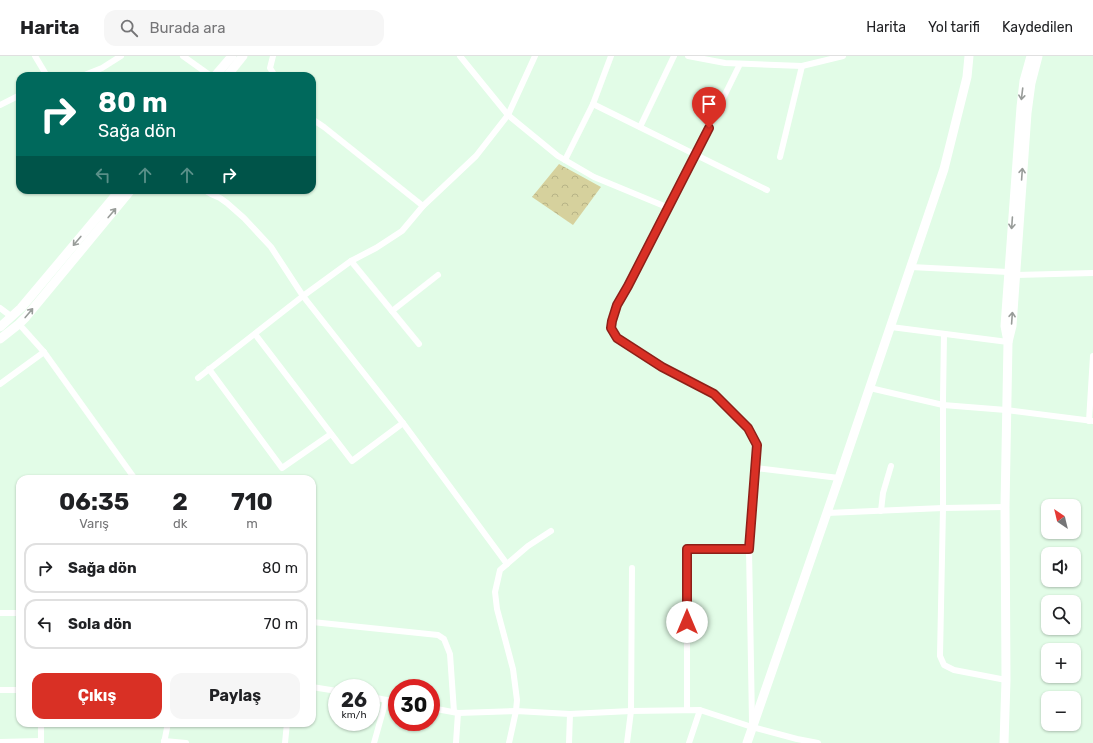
<!DOCTYPE html>
<html lang="tr">
<meta charset="utf-8">
<style>
:root{--surface:#fff;--page:#f6f6f6;--text:#202124;--muted:#757577;--line:#e0e0e0;--accent:#d93025}
body{margin:0;font-family:Rubik,sans-serif;background:var(--page);color:var(--text);height:100vh;display:flex;flex-direction:column;font-size:15px;white-space:nowrap}
*{box-sizing:border-box;margin:0}
p{font-size:13px;color:var(--muted)}
.icon{flex:none;width:22px;height:22px;fill:none;stroke:currentColor;stroke-width:2;stroke-linecap:round;stroke-linejoin:round}
.map{position:relative;flex:1;overflow:hidden}
.side{position:absolute;left:16px;top:419px;width:300px;height:252px;display:flex;flex-direction:column;background:var(--surface);border-radius:12px;box-shadow:0 1px 3px #0004}
.side>*{flex:none}
.guide{position:absolute;left:16px;top:16px;width:300px;height:122px;border-radius:12px;box-shadow:0 1px 3px #0004;background:#00695c;color:#fff;overflow:hidden}
.needle{width:26px;rotate:325deg}
.fabs{position:absolute;left:1041px;top:443px;display:grid;gap:8px}
.fabs a{display:grid;place-items:center;width:40px;height:40px;border-radius:8px;background:var(--surface);box-shadow:0 1px 3px #0004;font-size:20px}
.speed{position:absolute;left:328px;top:623px;display:flex;gap:8px;font-size:20px;font-weight:700;text-align:center}
.speed>*{display:grid;place-content:center;width:52px;height:52px;border-radius:50%;background:var(--surface);box-shadow:0 1px 3px #0004;line-height:1}
.speed small{font-size:10px;font-weight:400}
.speed .limit{border:6px solid #d22;background:#fff;color:#111}
.pin{position:absolute;display:grid;place-items:center;width:34px;height:34px;color:#fff;margin:-41px -17px;border-radius:50% 50% 50% 0;rotate:-45deg;box-shadow:0 0 4px #0007}
.pin .icon{rotate:45deg}
.me{position:absolute;width:44px;margin:-22px;rotate:0deg;stroke-linejoin:round;filter:drop-shadow(0 0 3px #0008)}
.turn{display:flex;align-items:center;gap:14px;height:84px;padding:0 16px;font-size:18px}
.turn .icon{width:52px;height:52px;stroke-width:2.5}
.turn b{display:block;font-size:28px;line-height:34px}
.lanes{display:flex;align-items:center;height:38px;padding:0 16px;background:#0003;justify-content:center;gap:20px;direction:ltr}
.lanes .off{opacity:.35}
.eta{display:flex;justify-content:space-evenly;align-items:center;height:68px;text-align:center}
.eta b{font-size:24px;font-weight:700;line-height:28px}
.action{display:flex;gap:8px;margin-top:auto;padding:8px 16px}
.action a{flex:1;height:46px;border-radius:12px;background:var(--accent);color:#fff;font-size:16px;font-weight:700;line-height:46px;text-align:center}
.action a+a{background:var(--page);color:var(--text)}
ul{padding:0;list-style:none}
li{display:flex;align-items:center;gap:12px;height:50px;margin:0 8px 6px;padding:0 8px;border:2px solid var(--line);border-radius:12px}
li div{flex:1}
li b{display:block;font-size:15px}
li em{font-style:normal}
header{display:flex;align-items:center;gap:24px;box-sizing:border-box;height:56px;padding:0 20px;background:var(--surface);border-bottom:1px solid var(--line)}
header strong{font-size:19px}
nav{display:flex;gap:22px;margin-inline-start:auto;font-size:14px}
.search{width:280px;height:36px;background:var(--page);display:flex;align-items:center;gap:10px;box-sizing:border-box;padding:0 14px;border-radius:12px;color:var(--muted);font-size:15px}
.map>svg:first-child{display:block}
.park{fill:url(#park-crowns)}
.lines{fill:none;stroke-linecap:round;stroke-linejoin:round}
.street{stroke:#fff;stroke-width:6}
.secondary{stroke:#fff;stroke-width:9}
.oneway{stroke:#989c99}
.route-casing{stroke:#8d1f18;stroke-width:10}
.route{stroke:#d93025;stroke-width:7}
</style>
<header>
<strong>Harita</strong>
<div class="search"><svg class="icon" aria-label="search" viewBox="0 0 24 24"><circle cx="10" cy="10" r="6"/><path d="M15 15l6 6"/></svg>Burada ara</div>
<nav><a>Harita</a><a>Yol tarifi</a><a>Kaydedilen</a></nav>
</header>
<div class="map">
<svg width="1093" height="687" viewBox="0 0 1093 687">
<defs>
<pattern id="park-crowns" width="20" height="18" patternUnits="userSpaceOnUse"><rect width="20" height="18" fill="#d6d19d"/><path d="M2 6a3 3 0 1 1 6 0M12 15a3 3 0 1 1 6 0" fill="none" stroke="#b7b387"/></pattern>
</defs>
<rect width="100%" height="100%" fill="#e2fce7"/>
<path class="park" d="M559,108L601,131L573,169L532,141Z"/>
<g class="lines">
<g class="street">
<path d="M35,0L47,20"/>
<path d="M183,0L211,20"/>
<path d="M273,0L270,12L275,20"/>
<path d="M460,0L508,59L558,100L594,121L669,152"/>
<path d="M688,0L725,7L802,10L843,0"/>
<path d="M740,8L669,152L628,230L617,249L611,265V272L617,282L662,311L715,338L748,372L757,389L749,493L752,666"/>
<path d="M82,20L102,12L121,0"/>
<path d="M593,48L767,134"/>
<path d="M0,49L20,39"/>
<path d="M312,63L324,71L423,150"/>
<path d="M640,71L674,0"/>
<path d="M780,101L802,10"/>
<path d="M565,104L593,48L611,0"/>
<path d="M204,134L211,138L220,142L227,147L244,162L271,191L303,240L403,367L507,508"/>
<path d="M351,205L419,288"/>
<path d="M911,211L1008,216"/>
<path d="M1015,219L1093,217"/>
<path d="M0,252L12,261"/>
<path d="M392,255L438,219"/>
<path d="M19,268L44,296L135,423"/>
<path d="M891,271L1008,286"/>
<path d="M255,278L352,405L403,367"/>
<path d="M944,278L943,343V452L940,600L944,609L954,614L1006,624"/>
<path d="M209,313L282,412L331,378"/>
<path d="M198,322L303,240L351,205L376,192L402,175L423,150L476,100L508,59L535,0"/>
<path d="M0,328L44,296"/>
<path d="M870,332L943,349L1006,354L1093,365"/>
<path d="M1089,365L1093,300"/>
<path d="M756,412L839,422"/>
<path d="M881,455L883,437L891,410"/>
<path d="M827,457L943,452L1005,451"/>
<path d="M0,557H20"/>
<path d="M312,566L438,579L444,583L450,598L454,656"/>
<path d="M312,631L337,635"/>
<path d="M0,634H20"/>
<path d="M371,641L397,646"/>
<path d="M431,652L458,657L516,655L570,658L631,655L700,654L752,671L797,683L818,687"/>
<path d="M687,654V493H749"/>
<path d="M41,667V687"/>
<path d="M164,685L186,687"/>
<path d="M0,686L41,685"/>
<path d="M164,687L168,667"/>
<path d="M285,687L287,667"/>
<path d="M374,687L386,644"/>
<path d="M456,687L458,657"/>
<path d="M509,687L516,655L517,644L513,613L497,553L495,536L498,523L500,514L528,490L551,475"/>
<path d="M569,687L570,658"/>
<path d="M627,687L631,655L632,512"/>
<path d="M689,687L700,654"/>
</g>
<g class="secondary">
<path d="M1031,0L1024,25L1021,51L1005,270L1008,286L1012,270L1027,57L1031,27L1038,0"/>
<path d="M215,20L232,0"/>
<path d="M227,20L243,0"/>
<path d="M0,271L21,252L120,134"/>
<path d="M0,283L19,268L26,261L131,134"/>
<path d="M747,687L839,422L944,113L967,21L969,0"/>
<path d="M1004,687L1006,624L1005,451L1008,286"/>
</g>
</g>
<defs><path id="oneway-shaft" d="M-6 0H5M1.5-3L5.5 0L1.5 3" fill="none" stroke-width="1.6" stroke-linecap="round" stroke-linejoin="round"/></defs>
<g class="oneway">
<use href="#oneway-shaft" transform="translate(1022 38) rotate(97)"/>
<use href="#oneway-shaft" transform="translate(1022 118) rotate(-86)"/>
<use href="#oneway-shaft" transform="translate(112 157) rotate(-50)"/>
<use href="#oneway-shaft" transform="translate(1012 167) rotate(94)"/>
<use href="#oneway-shaft" transform="translate(77 185) rotate(130)"/>
<use href="#oneway-shaft" transform="translate(29 257) rotate(-50)"/>
<use href="#oneway-shaft" transform="translate(1012 262) rotate(-86)"/>
</g>
<g class="lines">
<g class="route-casing">
<path id="route" d="M687,566V493H749L757,389L748,372L714,338L662,311L617,282L611,272L612,265L617,249L628,230L709,72"/>
</g>
<use href="#route" class="route"/>
</g>
</svg>
<div class="fabs">
<a><svg class="needle" viewBox="-14 -14 28 28"><path d="M0-13l5 13h-10z" fill="#e53935"/><path d="M0 13l5-13h-10z" fill="#757577"/></svg></a>
<a><svg class="icon" aria-label="sound" viewBox="0 0 24 24"><path d="M4 9h4l5-4v14l-5-4H4zM17 9q2 3 0 6"/></svg></a>
<a><svg class="icon" aria-label="search" viewBox="0 0 24 24"><circle cx="10" cy="10" r="6"/><path d="M15 15l6 6"/></svg></a>
<a>+</a>
<a>−</a>
</div>
<div class="speed"><div>26<small>km/h</small></div><div class="limit">30</div></div>
<div class="pin" style="left:709px;top:72px;background:#d93025"><svg class="icon" aria-label="arrive" viewBox="0 0 24 24"><path d="M6 21V4h12l-3 4 3 4H6"/></svg></div>
<svg class="me" style="left:687px;top:566px" viewBox="-20 -20 40 40"><circle r="19" fill="#fff"/><path d="M0-13L10 11 0 6-10 11z" fill="#d93025"/></svg>
<div class="guide">
<div class="turn"><svg class="icon" aria-label="right" viewBox="0 0 24 24"><path d="M7 20v-9h11M14 6l5 5-5 5"/></svg><div><b>80 m</b>Sağa dön</div></div>
<div class="lanes"><svg class="icon off" aria-label="left" viewBox="0 0 24 24"><path d="M17 20v-9H6M10 6l-5 5 5 5"/></svg><svg class="icon off" aria-label="ahead" viewBox="0 0 24 24"><path d="M12 20V5M6 11l6-6 6 6"/></svg><svg class="icon off" aria-label="ahead" viewBox="0 0 24 24"><path d="M12 20V5M6 11l6-6 6 6"/></svg><svg class="icon" aria-label="right" viewBox="0 0 24 24"><path d="M7 20v-9h11M14 6l5 5-5 5"/></svg></div>
</div>
<section class="side">
<div class="eta">
<div><b>06:35</b><p>Varış</p></div>
<div><b>2</b><p>dk</p></div>
<div><b>710</b><p>m</p></div>
</div>
<ul>
<li><svg class="icon" aria-label="right" viewBox="0 0 24 24"><path d="M7 20v-9h11M14 6l5 5-5 5"/></svg><div><b>Sağa dön</b></div><em>80 m</em></li>
<li><svg class="icon" aria-label="left" viewBox="0 0 24 24"><path d="M17 20v-9H6M10 6l-5 5 5 5"/></svg><div><b>Sola dön</b></div><em>70 m</em></li>
</ul>
<div class="action"><a>Çıkış</a><a>Paylaş</a></div>
</section>
</div>
